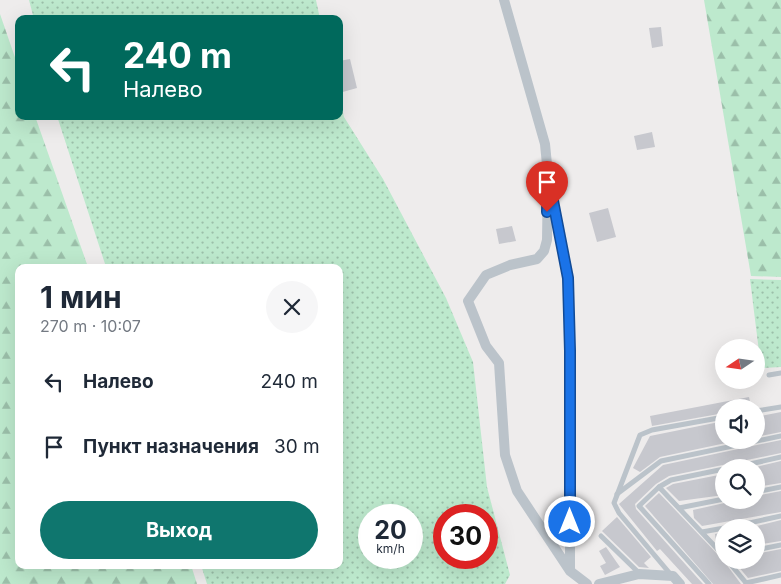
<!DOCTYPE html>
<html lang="ru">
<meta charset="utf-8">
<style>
:root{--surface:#fff;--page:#f6f6f7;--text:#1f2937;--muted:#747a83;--accent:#0f766e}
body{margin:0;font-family:Inter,sans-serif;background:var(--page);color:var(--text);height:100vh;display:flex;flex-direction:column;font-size:19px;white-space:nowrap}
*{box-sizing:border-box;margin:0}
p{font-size:16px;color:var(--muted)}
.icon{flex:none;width:28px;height:28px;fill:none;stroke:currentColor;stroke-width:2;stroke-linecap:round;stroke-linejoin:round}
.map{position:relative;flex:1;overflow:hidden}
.sheet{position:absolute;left:15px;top:264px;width:328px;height:305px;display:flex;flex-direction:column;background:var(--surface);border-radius:10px;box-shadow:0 5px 20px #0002}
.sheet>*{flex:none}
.hud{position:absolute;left:15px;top:15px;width:328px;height:105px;border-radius:10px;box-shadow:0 5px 20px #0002;background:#00695c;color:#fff;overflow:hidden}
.needle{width:32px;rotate:257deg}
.tools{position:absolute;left:715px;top:339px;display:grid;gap:10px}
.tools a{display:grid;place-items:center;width:50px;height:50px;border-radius:50%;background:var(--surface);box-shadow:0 5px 20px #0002;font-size:25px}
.speed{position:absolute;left:358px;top:504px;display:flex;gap:10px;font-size:25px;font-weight:700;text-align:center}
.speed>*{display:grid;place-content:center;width:65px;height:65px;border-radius:50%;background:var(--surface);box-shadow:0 5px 20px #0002;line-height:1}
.speed small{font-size:12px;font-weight:400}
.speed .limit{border:8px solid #d22;background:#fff;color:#111}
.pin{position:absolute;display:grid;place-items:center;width:42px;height:42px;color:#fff;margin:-51px -21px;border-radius:50% 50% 50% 0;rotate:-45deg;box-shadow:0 0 5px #0007}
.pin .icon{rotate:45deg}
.me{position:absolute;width:55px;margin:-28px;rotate:0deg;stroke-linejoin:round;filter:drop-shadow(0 0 4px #0008)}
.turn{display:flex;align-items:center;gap:18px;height:105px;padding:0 25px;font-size:22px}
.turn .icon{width:65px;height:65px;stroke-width:2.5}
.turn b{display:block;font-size:35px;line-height:42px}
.round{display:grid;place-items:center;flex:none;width:52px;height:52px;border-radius:26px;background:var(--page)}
.headline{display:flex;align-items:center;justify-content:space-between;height:85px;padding:0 25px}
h1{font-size:30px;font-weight:700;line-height:38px}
.action{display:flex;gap:10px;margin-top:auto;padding:10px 25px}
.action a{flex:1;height:58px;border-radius:30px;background:var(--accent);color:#fff;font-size:20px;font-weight:700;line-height:58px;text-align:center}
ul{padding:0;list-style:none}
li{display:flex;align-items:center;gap:15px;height:65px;padding:0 25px}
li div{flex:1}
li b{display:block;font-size:19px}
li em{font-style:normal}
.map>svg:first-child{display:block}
.grass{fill:url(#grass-dots);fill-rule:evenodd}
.forest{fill:url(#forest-firs)}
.building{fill:#c7c8ce}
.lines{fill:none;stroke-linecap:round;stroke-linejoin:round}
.lane{stroke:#bbc3ca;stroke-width:5}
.street{stroke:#bbc3ca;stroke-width:10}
.route-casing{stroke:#114b97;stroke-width:12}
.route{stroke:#1a73e8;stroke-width:9}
</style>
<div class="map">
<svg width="781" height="584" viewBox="0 0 781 584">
<defs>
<pattern id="grass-dots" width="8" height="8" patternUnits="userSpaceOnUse" patternTransform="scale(1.25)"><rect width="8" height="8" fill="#bde9cd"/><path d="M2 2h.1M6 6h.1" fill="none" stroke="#9bbfa9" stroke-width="1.8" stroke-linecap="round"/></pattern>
<pattern id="forest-firs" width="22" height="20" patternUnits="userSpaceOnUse" patternTransform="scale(1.25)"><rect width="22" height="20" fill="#bde9cd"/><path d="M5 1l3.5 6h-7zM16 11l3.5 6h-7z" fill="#9bbfa9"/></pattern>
</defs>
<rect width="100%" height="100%" fill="#eeecec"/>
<g class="grass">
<path d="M29,0H316L320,19H34Z"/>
<path d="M339,95L344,117L383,179L446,298L473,362L487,487L510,575L505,584H207L201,565H339V268L106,267L57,116H339ZM369,515H411V558H369ZM444,515H486V558H444Z"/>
<path d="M750,279L781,280V367L761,368Z"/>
</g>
<g class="forest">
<path d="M704,0H781V277L751,276Z"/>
<path d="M0,14L19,69V116H35L88,267L19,268V565H191L197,584H0Z"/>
</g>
<g class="building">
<path d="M661,27L663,46L652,48L649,28Z"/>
<path d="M350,59L357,88L339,93V61Z"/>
<path d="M652,132L655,147L637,150L634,136Z"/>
<path d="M608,208L616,237L597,242L589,213Z"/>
<path d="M512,226L516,241L499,244L496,229Z"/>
<path d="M749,397L751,407L724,408V413L652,426L650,416Z"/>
<path d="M781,412V432L756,437V417Z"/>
<path d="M724,421V440H740L660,457L640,472L633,468L650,436Z"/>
<path d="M781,440V453L669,476L656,484L635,504L636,509L703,584H692L660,549L657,551L619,504L663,465Z"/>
<path d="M781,461V483L756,487V467Z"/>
<path d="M724,474V495L679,501L666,488L673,484Z"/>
<path d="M781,491V512L702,526L694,518L693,510L738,500H756V496Z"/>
<path d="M659,493L723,560L741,584H713L645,506Z"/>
<path d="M617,517L651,557L644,563L649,568L639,567L602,531Z"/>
<path d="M781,520V541L756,545V528H749Z"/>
<path d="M724,532V549L716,542L715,534Z"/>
<path d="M606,547L620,567L605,575L600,566L606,563L599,551Z"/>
<path d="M781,549V571L748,578L733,560H756V554Z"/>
</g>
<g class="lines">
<g class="lane">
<path d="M769,375L781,373"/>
<path d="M756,411L781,407"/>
<path d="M732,468L781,457"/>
<path d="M659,487L724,556"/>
<path d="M756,492L781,487"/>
<path d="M617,494L661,461L781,436"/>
<path d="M679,508L724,499"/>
<path d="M726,528L781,516"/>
<path d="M702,532L724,528"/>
<path d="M601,536L639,573"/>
<path d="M756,550L781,545"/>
<path d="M727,560L747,584"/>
<path d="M672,576L619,513L614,503L640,435L652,430L724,417"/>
<path d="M746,583L781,575"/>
<path d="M709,584L639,506L659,487L671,480L724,469"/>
</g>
<g class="street">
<path d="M504,0L545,144L548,175L547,240L544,251L537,259L510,265L486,275L468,301L486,346L499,363L505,455L517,491L570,571L587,584"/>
<path d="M552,198L568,278L570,351V570"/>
<path d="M599,584L639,574L673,576L680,584"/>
</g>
</g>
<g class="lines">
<g class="route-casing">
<path id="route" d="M547,212L548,175L568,278L570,351V522"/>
</g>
<use href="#route" class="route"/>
</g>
</svg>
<div class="tools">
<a><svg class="needle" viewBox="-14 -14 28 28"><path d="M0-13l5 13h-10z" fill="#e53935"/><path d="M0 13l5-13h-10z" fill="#747a83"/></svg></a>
<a><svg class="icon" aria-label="sound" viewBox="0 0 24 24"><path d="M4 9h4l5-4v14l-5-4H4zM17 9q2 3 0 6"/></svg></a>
<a><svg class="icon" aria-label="search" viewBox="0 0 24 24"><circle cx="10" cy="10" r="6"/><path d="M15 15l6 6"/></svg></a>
<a><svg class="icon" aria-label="layers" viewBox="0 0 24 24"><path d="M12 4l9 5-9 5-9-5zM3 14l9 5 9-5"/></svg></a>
</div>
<div class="speed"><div>20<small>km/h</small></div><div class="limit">30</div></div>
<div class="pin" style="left:547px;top:212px;background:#d93025"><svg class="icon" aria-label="arrive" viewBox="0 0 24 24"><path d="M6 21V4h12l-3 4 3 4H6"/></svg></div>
<svg class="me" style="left:570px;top:522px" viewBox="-20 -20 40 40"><circle r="17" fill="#1a73e8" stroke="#fff" stroke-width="3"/><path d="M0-11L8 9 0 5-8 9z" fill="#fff"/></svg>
<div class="hud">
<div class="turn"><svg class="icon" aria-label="left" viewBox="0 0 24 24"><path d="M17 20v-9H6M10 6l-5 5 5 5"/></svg><div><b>240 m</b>Налево</div></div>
</div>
<section class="sheet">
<div class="headline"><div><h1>1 мин</h1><p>270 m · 10:07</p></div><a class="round"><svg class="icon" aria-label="close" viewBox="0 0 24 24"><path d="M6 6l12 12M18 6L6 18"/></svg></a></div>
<ul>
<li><svg class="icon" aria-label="left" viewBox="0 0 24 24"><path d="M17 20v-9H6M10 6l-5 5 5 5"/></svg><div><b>Налево</b></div><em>240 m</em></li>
<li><svg class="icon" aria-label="arrive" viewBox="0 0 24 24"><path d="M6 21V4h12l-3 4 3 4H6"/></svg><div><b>Пункт назначения</b></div><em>30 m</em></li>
</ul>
<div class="action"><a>Выход</a></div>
</section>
</div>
